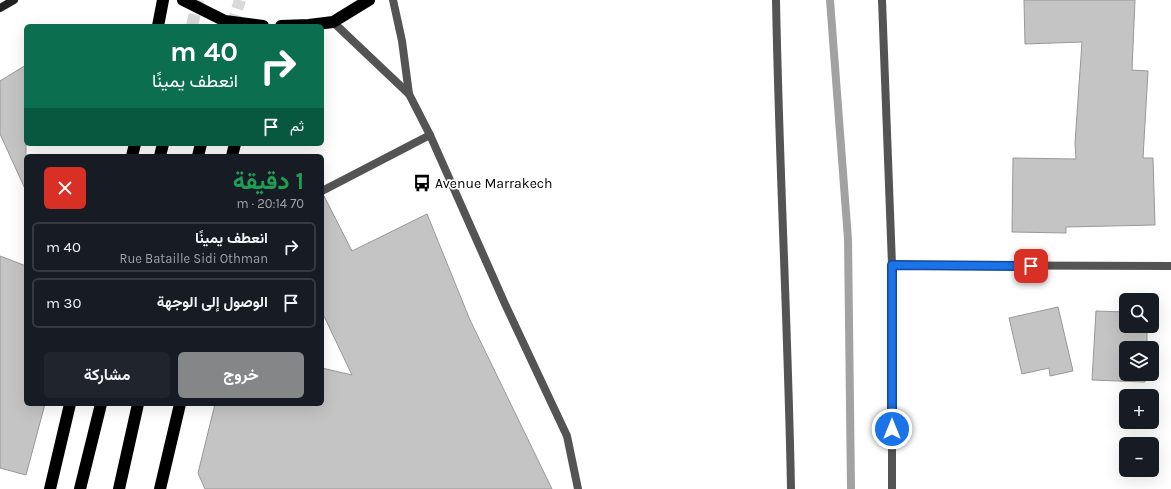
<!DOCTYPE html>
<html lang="ar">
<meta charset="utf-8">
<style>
:root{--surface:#171b24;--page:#20242c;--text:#f1f3f6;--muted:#9ea1a6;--line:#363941;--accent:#858687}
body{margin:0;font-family:Karla,Vazirmatn,sans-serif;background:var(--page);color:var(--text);direction:rtl;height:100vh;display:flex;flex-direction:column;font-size:15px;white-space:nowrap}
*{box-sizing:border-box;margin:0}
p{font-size:13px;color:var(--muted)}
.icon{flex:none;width:22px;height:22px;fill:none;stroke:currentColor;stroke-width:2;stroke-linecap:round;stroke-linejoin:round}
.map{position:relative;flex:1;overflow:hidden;direction:ltr}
.panel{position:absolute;left:24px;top:154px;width:300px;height:252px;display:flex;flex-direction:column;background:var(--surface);border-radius:6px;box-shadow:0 4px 16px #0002;direction:rtl}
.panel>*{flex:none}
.hud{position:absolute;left:24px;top:24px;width:300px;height:122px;border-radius:6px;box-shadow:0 4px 16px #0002;direction:rtl;background:#0b6e4f;color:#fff;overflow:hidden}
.controls{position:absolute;left:1119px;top:293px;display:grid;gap:8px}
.controls a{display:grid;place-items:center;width:40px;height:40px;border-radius:6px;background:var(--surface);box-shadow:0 4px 16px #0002;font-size:20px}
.pin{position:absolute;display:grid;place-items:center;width:34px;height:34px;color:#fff;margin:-17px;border-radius:8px;box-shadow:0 2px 6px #0006}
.me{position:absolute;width:44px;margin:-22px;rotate:0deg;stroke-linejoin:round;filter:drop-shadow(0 0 3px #0008)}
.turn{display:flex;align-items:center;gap:14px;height:84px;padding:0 20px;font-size:18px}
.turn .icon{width:52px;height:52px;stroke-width:2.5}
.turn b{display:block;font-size:28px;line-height:34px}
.then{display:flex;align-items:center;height:38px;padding:0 20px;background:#0003;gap:8px;font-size:15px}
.round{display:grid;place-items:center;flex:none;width:42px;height:42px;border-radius:6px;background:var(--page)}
.head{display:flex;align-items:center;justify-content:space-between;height:68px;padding:0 20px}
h1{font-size:24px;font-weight:700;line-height:30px;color:#1e9e55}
.action{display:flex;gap:8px;margin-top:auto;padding:8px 20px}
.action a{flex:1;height:46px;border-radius:6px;background:var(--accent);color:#fff;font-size:16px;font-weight:700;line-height:46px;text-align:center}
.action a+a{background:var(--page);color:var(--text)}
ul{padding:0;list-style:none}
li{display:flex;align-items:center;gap:12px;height:50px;margin:0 8px 6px;padding:0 12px;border:2px solid var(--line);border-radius:6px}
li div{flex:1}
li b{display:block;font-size:15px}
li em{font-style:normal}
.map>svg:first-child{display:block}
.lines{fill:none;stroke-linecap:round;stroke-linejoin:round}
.stream{stroke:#a2a2a2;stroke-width:8}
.building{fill:#c4c4c4;stroke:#989898}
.highway-tunnel{stroke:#d9d9d9;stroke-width:12;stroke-dasharray:12 6;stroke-linecap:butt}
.lane{stroke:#545454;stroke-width:8}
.street{stroke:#545454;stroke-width:8}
.secondary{stroke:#212121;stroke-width:8}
.highway{stroke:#000;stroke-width:12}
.route-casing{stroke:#114b97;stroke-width:10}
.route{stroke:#1a73e8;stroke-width:7}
.labels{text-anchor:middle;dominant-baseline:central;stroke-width:3.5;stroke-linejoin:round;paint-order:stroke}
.poi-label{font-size:14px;fill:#000;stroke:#fff;text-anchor:start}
</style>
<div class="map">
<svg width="1171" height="489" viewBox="0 0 1171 489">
<rect width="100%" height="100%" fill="#fff"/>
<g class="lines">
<path class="stream" d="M830,0L848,239L851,489"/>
</g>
<g class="building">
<path d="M1024,0H1135L1132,70L1148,71L1143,158H1153L1155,225L1066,227V233L1012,232L1013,158L1076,159L1075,143L1082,42L1025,44Z"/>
<path d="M26,65V191L0,134V81Z"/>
<path d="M322,196H324L352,251L427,214L470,320L552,489H205L198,473L215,404H322V368L352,375L322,312Z"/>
<path d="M0,256L26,266V404H45L26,475L0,468Z"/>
<path d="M1058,307L1073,371L1050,376L1049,368L1022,374L1009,318Z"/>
<path d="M1096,311L1126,312V326H1147V348H1126V374H1146L1145,382L1092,380Z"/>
</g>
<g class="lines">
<g class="highway-tunnel">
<path d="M192,26L198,0"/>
<path d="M232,26L240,0"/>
</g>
<path class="lane" d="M322,191L430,135"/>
<g class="street">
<path d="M393,0L402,41L409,94"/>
<path d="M776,0C779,163 788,326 791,489"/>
<path d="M882,0L892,265V489"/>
<path d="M333,22L409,94L430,135L505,304L567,436L578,489"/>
<path d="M892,265L1171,266"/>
</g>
<path class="secondary" d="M0,8L14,0"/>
<g class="highway">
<path d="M183,0L225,21L263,26"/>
<path d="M158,26L163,0"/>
<path d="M281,26L309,25L333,22L369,0"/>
<path d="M132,156L135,144"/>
<path d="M160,156L163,144"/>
<path d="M198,156L201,144"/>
<path d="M232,156L235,144"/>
<path d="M50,489L70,404"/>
<path d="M80,489L101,404"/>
<path d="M119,489L138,404"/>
<path d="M160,489L180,404"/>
</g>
</g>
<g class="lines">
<g class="route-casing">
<path id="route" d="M892,429V265L1031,266"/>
</g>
<use href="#route" class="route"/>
</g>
<defs>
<g id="bus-bare" transform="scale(1.38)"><path d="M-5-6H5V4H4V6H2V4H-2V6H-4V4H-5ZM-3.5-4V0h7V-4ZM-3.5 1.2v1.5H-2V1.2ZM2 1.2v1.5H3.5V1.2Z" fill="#000" stroke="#fff" stroke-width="2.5" paint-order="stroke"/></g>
</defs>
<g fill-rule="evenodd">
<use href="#bus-bare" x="422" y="183"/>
</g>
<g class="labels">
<g class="poi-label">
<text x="435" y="183">Avenue Marrakech</text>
</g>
</g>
</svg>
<div class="controls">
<a><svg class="icon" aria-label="search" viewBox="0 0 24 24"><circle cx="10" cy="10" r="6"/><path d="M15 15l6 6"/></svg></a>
<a><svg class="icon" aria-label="layers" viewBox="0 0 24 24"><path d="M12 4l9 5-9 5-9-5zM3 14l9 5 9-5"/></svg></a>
<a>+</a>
<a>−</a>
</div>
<div class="pin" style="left:1031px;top:266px;background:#d93025"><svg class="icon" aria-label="arrive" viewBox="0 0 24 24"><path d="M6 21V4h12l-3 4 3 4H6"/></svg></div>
<svg class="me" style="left:892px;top:429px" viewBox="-20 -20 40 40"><circle r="17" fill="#1a73e8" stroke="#fff" stroke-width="3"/><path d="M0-11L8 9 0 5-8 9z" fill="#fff"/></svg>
<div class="hud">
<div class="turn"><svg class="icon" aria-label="right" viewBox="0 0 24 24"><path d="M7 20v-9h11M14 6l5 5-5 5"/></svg><div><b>40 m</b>انعطف يمينًا</div></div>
<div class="then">ثم<svg class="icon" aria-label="arrive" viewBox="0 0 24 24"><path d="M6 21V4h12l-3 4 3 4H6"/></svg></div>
</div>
<section class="panel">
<div class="head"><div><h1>1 دقيقة</h1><p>70 m · 20:14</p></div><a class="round" style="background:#d93025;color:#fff"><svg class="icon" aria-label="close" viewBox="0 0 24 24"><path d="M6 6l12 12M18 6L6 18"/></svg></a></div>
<ul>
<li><svg class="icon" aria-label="right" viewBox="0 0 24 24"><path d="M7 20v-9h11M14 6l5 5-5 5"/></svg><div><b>انعطف يمينًا</b><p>Rue Bataille Sidi Othman</p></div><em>40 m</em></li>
<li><svg class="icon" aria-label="arrive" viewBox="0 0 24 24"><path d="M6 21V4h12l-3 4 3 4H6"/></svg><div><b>الوصول إلى الوجهة</b></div><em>30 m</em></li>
</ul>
<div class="action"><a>خروج</a><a>مشاركة</a></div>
</section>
</div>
